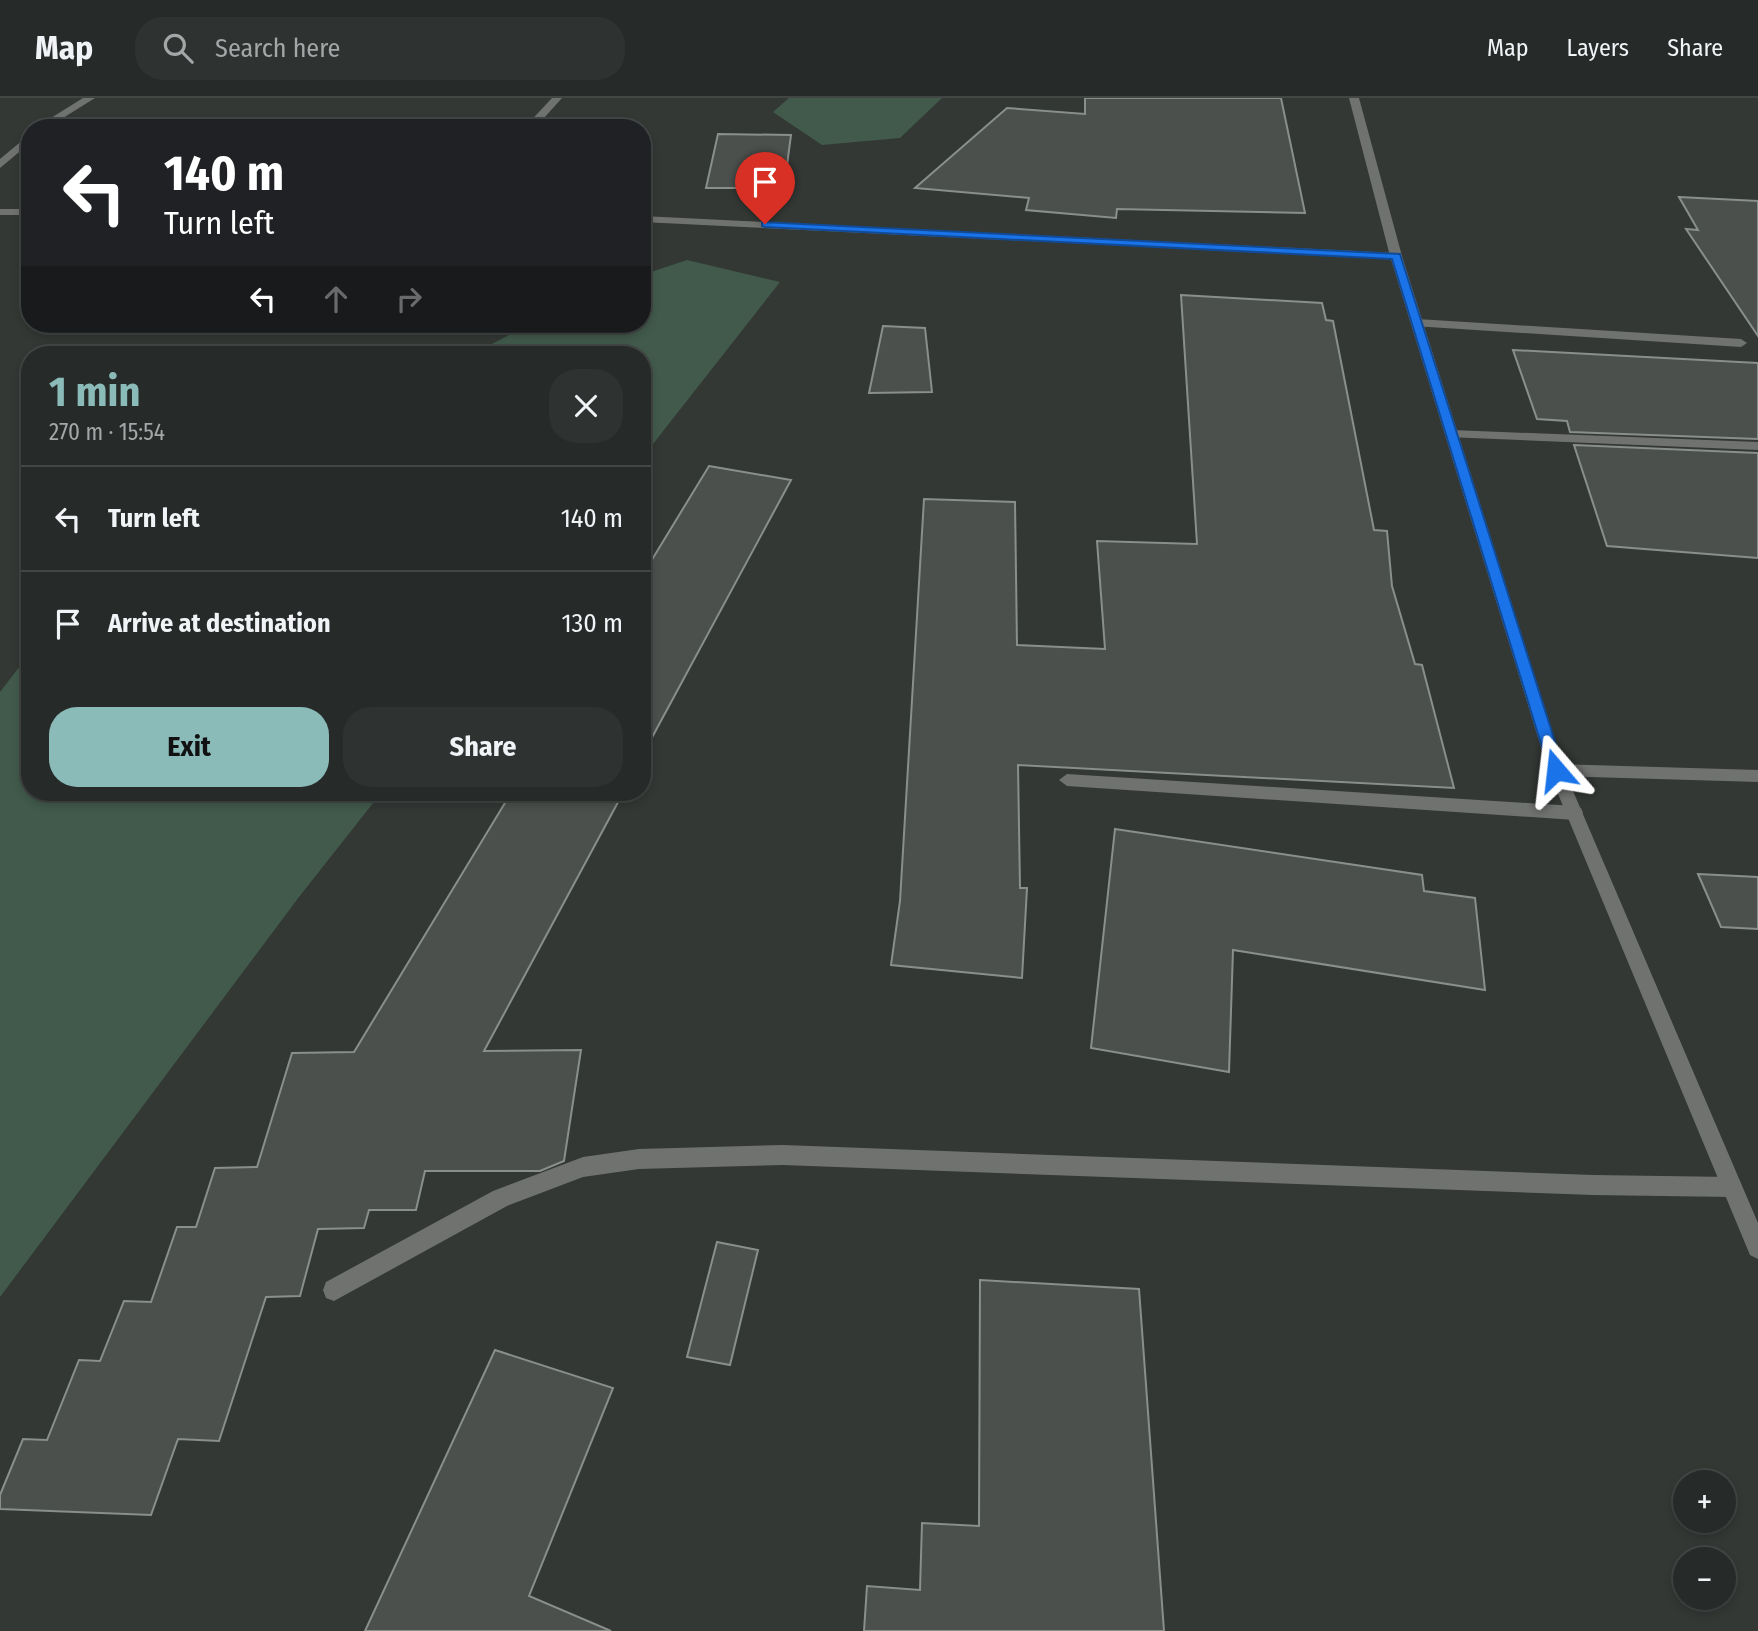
<!DOCTYPE html>
<meta charset="utf-8">
<style>
:root{--surface:#262a28;--page:#2e3230;--text:#f1f3f6;--muted:#a4a7a8;--line:#424645;--accent:#8bbbb9}
body{margin:0;font-family:"Fira Sans Condensed",sans-serif;background:var(--page);color:var(--text);height:100vh;display:flex;flex-direction:column;font-size:26px;white-space:nowrap}
*{box-sizing:border-box;margin:0}
p{font-size:23px;color:var(--muted)}
.icon{flex:none;width:38px;height:38px;fill:none;stroke:currentColor;stroke-width:2;stroke-linecap:round;stroke-linejoin:round}
.map{position:relative;flex:1;overflow:hidden}
.details{position:absolute;left:21px;top:248px;width:630px;height:455px;display:flex;flex-direction:column;background:var(--surface);border-radius:28px;box-shadow:0 4px 10px #0003,0 0 0 2px var(--line)}
.details>*{flex:none}
.banner{position:absolute;left:21px;top:21px;width:630px;height:214px;border-radius:28px;box-shadow:0 4px 10px #0003,0 0 0 2px var(--line);background:#202124;color:#fff;overflow:hidden}
.controls{position:absolute;left:1673px;top:1372px;display:grid;gap:14px}
.controls a{display:grid;place-items:center;width:63px;height:63px;border-radius:50%;background:var(--surface);box-shadow:0 4px 10px #0003,0 0 0 2px var(--line);font-size:35px}
.pin{position:absolute;display:grid;place-items:center;width:60px;height:60px;color:#fff;margin:-72px -30px;border-radius:50% 50% 50% 0;rotate:-45deg;box-shadow:0 0 7px #0007}
.pin .icon{rotate:45deg}
.me{position:absolute;width:77px;margin:-38px;rotate:343deg;stroke-linejoin:round;filter:drop-shadow(0 0 5px #0008)}
.turn{display:flex;align-items:center;gap:24px;height:147px;padding:0 28px;font-size:32px}
.turn .icon{width:91px;height:91px;stroke-width:2.5}
.turn b{display:block;font-size:49px;line-height:60px}
.lanes{display:flex;align-items:center;height:66px;padding:0 28px;background:#0003;justify-content:center;gap:35px;direction:ltr}
.lanes .off{opacity:.35}
.round{display:grid;place-items:center;flex:none;width:74px;height:74px;border-radius:28px;background:var(--page)}
.summary{display:flex;align-items:center;justify-content:space-between;height:119px;padding:0 28px}
h1{font-size:42px;font-weight:700;line-height:52px;color:var(--accent)}
.action{display:flex;gap:14px;margin-top:auto;padding:14px 28px}
.action a{flex:1;height:80px;border-radius:28px;background:var(--accent);color:#111;font-size:28px;font-weight:700;line-height:80px;text-align:center}
.action a+a{background:var(--page);color:var(--text)}
ul{padding:0;list-style:none}
li{display:flex;align-items:center;gap:21px;height:105px;padding:0 28px;border-top:2px solid var(--line)}
li div{flex:1}
li b{display:block;font-size:26px}
li em{font-style:normal}
header{display:flex;align-items:center;gap:42px;box-sizing:border-box;height:98px;padding:0 35px;background:var(--surface);border-bottom:2px solid var(--line)}
header strong{font-size:33px}
nav{display:flex;gap:38px;margin-inline-start:auto;font-size:24px}
.search{width:490px;height:63px;background:var(--page);display:flex;align-items:center;gap:18px;box-sizing:border-box;padding:0 24px;border-radius:28px;color:var(--muted);font-size:26px}
.map>svg:first-child{display:block}
.green{fill:#415a4b}
.building{fill:#4b504d;stroke:#898f8b;stroke-width:2}
.lines{fill:none;stroke-linecap:round;stroke-linejoin:round}
.service{fill:#707270;fill-rule:evenodd}
.minor{fill:#707270;fill-rule:evenodd}
.tertiary{fill:#707270;fill-rule:evenodd}
.route{fill:#1a73e8;stroke:#114b97;stroke-width:2}
</style>
<header>
<strong>Map</strong>
<div class="search"><svg class="icon" aria-label="search" viewBox="0 0 24 24"><circle cx="10" cy="10" r="6"/><path d="M15 15l6 6"/></svg>Search here</div>
<nav><a>Map</a><a>Layers</a><a>Share</a></nav>
</header>
<div class="map">
<svg width="1758" height="1533" viewBox="0 0 1758 1533">
<rect width="100%" height="100%" fill="#333835"/>
<g class="green">
<path d="M789,0H942L900,40L822,47L773,14Z"/>
<path d="M687,162L780,184L642,360V257H471L530,226H642V177Z"/>
<path d="M30,555V695H381L299,799L0,1199V594Z"/>
</g>
<g class="building">
<path d="M1085,0H1281L1305,115L1117,111L1116,120L1026,112L1029,100L915,90L1007,10L1085,16Z"/>
<path d="M718,36L791,37L784,90H706Z"/>
<path d="M1679,99L1758,103V238L1686,131L1698,132Z"/>
<path d="M1181,197L1322,205L1326,222L1333,223L1374,432L1387,433L1392,488L1415,566L1422,567L1454,690L1018,667L1020,790H1027L1022,880L891,867L900,803L924,401L1015,404L1017,547L1105,551L1097,443L1197,446Z"/>
<path d="M883,228L925,230L932,294L869,295Z"/>
<path d="M1513,252L1758,265V341L1570,334L1567,323L1537,321Z"/>
<path d="M1574,347L1758,355V460L1607,448Z"/>
<path d="M709,368L791,382L642,658V478Z"/>
<path d="M511,695H623L484,953L581,952L564,1063L540,1073H425L416,1112H369L364,1130L318,1131L300,1198L266,1199L219,1343L178,1341L151,1417L0,1411V1397L23,1341L47,1342L79,1262L100,1263L124,1203L151,1204L177,1129H196L215,1070L257,1069L292,955L354,954Z"/>
<path d="M1115,731L1422,777L1424,793L1475,800L1485,892L1233,852L1229,974L1091,950Z"/>
<path d="M1698,776L1758,779V831L1721,829Z"/>
<path d="M717,1144L758,1152L730,1267L687,1259Z"/>
<path d="M980,1182L1139,1191L1164,1533H864L867,1488L920,1492L922,1425L979,1428Z"/>
<path d="M495,1252L613,1290L529,1498L611,1533H365Z"/>
</g>
<g class="lines">
<g class="service">
<path d="M552,0H562L535,30H524Z"/>
<path d="M1417,221L1741,241L1747,245L1741,249L1413,228L1411,225Z"/>
<path d="M1452,332L1758,344V352L1447,339L1445,336Z"/>
<path d="M1067,676L1575,708L1581,710L1583,715L1581,720L1575,722L1067,688L1059,682Z"/>
</g>
<g class="minor">
<path d="M83,0H95L47,30H35Z"/>
<path d="M30,36V45L0,70V61Z"/>
<rect x="0" y="111" width="30" height="6"/>
<path d="M642,118L1396,155L1402,158L1396,161L642,124Z"/>
<path d="M1556,666L1758,672V684L1556,678L1548,672Z"/>
<path d="M783,1047L1593,1077L1732,1079L1739,1082L1742,1089L1739,1096L1732,1099L1593,1097L783,1067L639,1071L583,1079L507,1108L334,1203L326,1200L323,1192L326,1184L493,1093L583,1059L639,1051Z"/>
</g>
<path class="tertiary" d="M1349,0H1359L1402,158L1564,672L1758,1125V1161L1750,1157L1548,672L1390,158Z"/>
</g>
<path class="route" d="M762,124L1400,156L1564,672L1562,676H1551L1549,672L1392,161L765,129L762,128Z"/>
</svg>
<div class="controls">
<a>+</a>
<a>−</a>
</div>
<div class="pin" style="left:765px;top:126px;background:#d93025"><svg class="icon" aria-label="arrive" viewBox="0 0 24 24"><path d="M6 21V4h12l-3 4 3 4H6"/></svg></div>
<svg class="me" style="left:1556px;top:672px" viewBox="-20 -20 40 40"><path d="M0-17L14 15 0 8-14 15z" fill="#1a73e8" stroke="#fff" stroke-width="4"/></svg>
<div class="banner">
<div class="turn"><svg class="icon" aria-label="left" viewBox="0 0 24 24"><path d="M17 20v-9H6M10 6l-5 5 5 5"/></svg><div><b>140 m</b>Turn left</div></div>
<div class="lanes"><svg class="icon" aria-label="left" viewBox="0 0 24 24"><path d="M17 20v-9H6M10 6l-5 5 5 5"/></svg><svg class="icon off" aria-label="ahead" viewBox="0 0 24 24"><path d="M12 20V5M6 11l6-6 6 6"/></svg><svg class="icon off" aria-label="right" viewBox="0 0 24 24"><path d="M7 20v-9h11M14 6l5 5-5 5"/></svg></div>
</div>
<section class="details">
<div class="summary"><div><h1>1 min</h1><p>270 m · 15:54</p></div><a class="round"><svg class="icon" aria-label="close" viewBox="0 0 24 24"><path d="M6 6l12 12M18 6L6 18"/></svg></a></div>
<ul>
<li><svg class="icon" aria-label="left" viewBox="0 0 24 24"><path d="M17 20v-9H6M10 6l-5 5 5 5"/></svg><div><b>Turn left</b></div><em>140 m</em></li>
<li><svg class="icon" aria-label="arrive" viewBox="0 0 24 24"><path d="M6 21V4h12l-3 4 3 4H6"/></svg><div><b>Arrive at destination</b></div><em>130 m</em></li>
</ul>
<div class="action"><a>Exit</a><a>Share</a></div>
</section>
</div>
